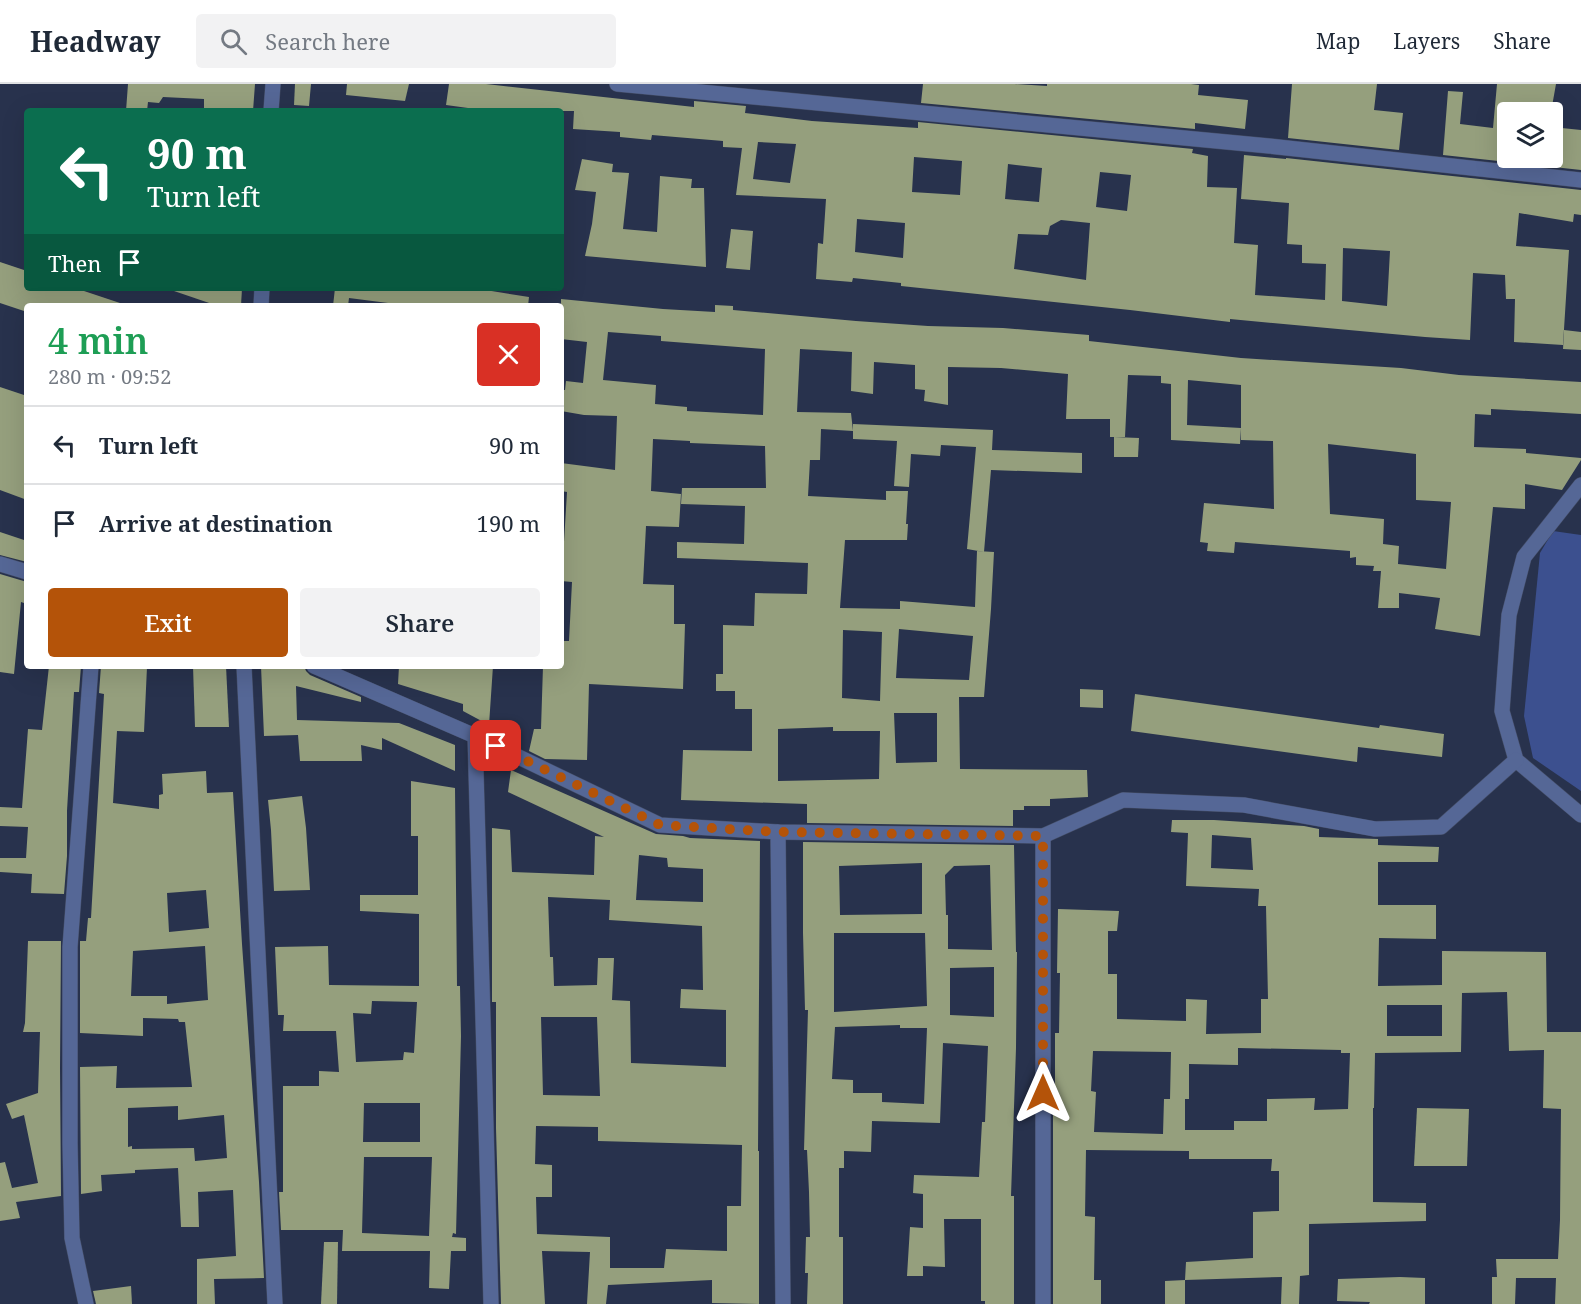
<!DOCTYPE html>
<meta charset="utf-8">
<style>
:root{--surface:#fff;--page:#f2f2f3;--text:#1f2937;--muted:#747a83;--line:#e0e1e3;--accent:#b45309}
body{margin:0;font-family:"Noto Serif",serif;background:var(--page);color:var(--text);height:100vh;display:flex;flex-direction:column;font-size:22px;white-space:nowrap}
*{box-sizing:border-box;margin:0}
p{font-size:20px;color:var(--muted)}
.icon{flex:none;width:33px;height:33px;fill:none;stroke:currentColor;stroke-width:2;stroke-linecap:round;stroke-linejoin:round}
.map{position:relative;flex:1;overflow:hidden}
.side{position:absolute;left:24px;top:219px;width:540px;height:366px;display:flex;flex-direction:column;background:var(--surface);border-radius:6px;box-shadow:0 6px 24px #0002}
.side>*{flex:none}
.guide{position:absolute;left:24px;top:24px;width:540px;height:183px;border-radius:6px;box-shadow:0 6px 24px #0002;background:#0b6e4f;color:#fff;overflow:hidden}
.controls{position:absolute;left:1497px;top:18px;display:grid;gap:12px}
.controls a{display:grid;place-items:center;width:66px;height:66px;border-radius:6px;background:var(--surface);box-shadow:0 6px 24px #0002;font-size:30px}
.pin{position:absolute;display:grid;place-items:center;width:51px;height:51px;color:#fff;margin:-26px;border-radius:12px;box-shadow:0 3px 9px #0006}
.me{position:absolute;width:66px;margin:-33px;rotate:0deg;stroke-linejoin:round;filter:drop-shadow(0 0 4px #0008)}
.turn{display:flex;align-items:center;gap:21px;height:126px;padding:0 24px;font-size:27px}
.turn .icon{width:78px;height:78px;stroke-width:2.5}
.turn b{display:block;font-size:42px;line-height:51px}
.then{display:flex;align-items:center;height:57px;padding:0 24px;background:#0003;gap:12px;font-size:22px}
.round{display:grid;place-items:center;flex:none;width:63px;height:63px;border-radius:6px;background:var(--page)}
.overview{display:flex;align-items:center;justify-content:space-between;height:102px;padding:0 24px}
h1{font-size:36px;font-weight:600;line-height:45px;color:#1e9e55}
.action{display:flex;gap:12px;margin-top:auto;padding:12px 24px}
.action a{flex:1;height:69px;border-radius:6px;background:var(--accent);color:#fff;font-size:24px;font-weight:600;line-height:69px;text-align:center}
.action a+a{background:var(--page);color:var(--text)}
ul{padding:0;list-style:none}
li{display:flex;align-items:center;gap:18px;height:78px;padding:0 24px;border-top:2px solid var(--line)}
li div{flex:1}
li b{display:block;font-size:22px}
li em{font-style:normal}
header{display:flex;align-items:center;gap:36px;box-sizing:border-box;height:84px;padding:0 30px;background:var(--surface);border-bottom:2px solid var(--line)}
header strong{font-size:28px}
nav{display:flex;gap:33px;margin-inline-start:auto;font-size:21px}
.search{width:420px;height:54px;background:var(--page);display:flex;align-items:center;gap:15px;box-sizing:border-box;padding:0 21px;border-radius:6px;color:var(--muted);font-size:22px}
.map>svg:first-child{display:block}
.green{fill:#3c508f}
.building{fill:#959f7d;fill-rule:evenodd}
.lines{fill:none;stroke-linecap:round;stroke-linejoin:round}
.street-casing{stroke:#444d66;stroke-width:16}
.street{stroke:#556796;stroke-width:15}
.route{stroke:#b45309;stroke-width:10;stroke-dasharray:0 18}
</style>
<header>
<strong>Headway</strong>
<div class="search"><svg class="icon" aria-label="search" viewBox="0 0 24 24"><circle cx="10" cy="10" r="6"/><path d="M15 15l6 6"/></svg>Search here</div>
<nav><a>Map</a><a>Layers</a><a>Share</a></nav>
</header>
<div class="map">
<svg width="1581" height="1220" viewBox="0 0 1581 1220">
<rect width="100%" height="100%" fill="#28324d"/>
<path class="green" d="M1553,447L1581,451V707L1533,674L1524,632L1540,469Z"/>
<g class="building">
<path d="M128,0H255L253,27H204V15L163,13L159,19L148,18L147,27H126Z"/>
<path d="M295,0H311L309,22L294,21Z"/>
<path d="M347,0H409L405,17L346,11Z"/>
<path d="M449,0H486L694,23V17L746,22L745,29L812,37L918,44V38L1193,65L1192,69L1208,72L1207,103L1237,104L1234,159L1258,161L1255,211L1325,216L1326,180L1302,179V161L1287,160L1289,119L1241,115L1244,71L1286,75V74L1581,106V131L1574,130L1573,138L1519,129L1516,162L1569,166L1563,261L1514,258L1515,215H1506L1505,191L1473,189L1470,256L1425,253L1230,235V238L1130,226L901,202V199L853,194L852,198L816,195L818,159L823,160L826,115L736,111L742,64L723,63V57L652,51L651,56L620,53V48L573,45L574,27H468V24L446,21ZM758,58L796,60L790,99L753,95ZM914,73L962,77L960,111L912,108ZM1008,80L1042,84L1039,118L1005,115ZM1100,88L1131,91L1127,127L1096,123ZM857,135L905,139L903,174L855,168ZM1061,136L1090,139L1086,196L1014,185L1018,150L1048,151L1050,142ZM1343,164L1390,167L1387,222L1342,217Z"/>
<path d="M923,0H1014L1047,2V0H1191L1199,1L1198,11L1248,16L1245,45L1195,39V45L921,19Z"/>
<path d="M1292,0H1377L1374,26L1403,29L1399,66L1288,54Z"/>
<path d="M1497,0H1556L1551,28H1508V74H1552V43L1581,46V86L1443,71L1448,7L1463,8L1460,40L1493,44Z"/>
<path d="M582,75L613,80L612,88L629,89L623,145L657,148L660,92L692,95L691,104H704L706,183L585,172L592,140L596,108L575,106Z"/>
<path d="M731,145L753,147L750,186L726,184Z"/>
<path d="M0,178L27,187V204H75L120,219L119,222H27V228L0,219Z"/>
<path d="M174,204H242L241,222H218L174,207Z"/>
<path d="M335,204H473L529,213L528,222H388V219L349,214L348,222H333Z"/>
<path d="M561,215L663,225L715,228V221L733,222V226L856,237L928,242L1003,244L1089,251V257L1241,274L1401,284L1459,291L1581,298V330L1491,325V331L1475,330L1474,363L1526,365V369L1581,374V376L1562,406L1525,400V425L1493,423L1480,552L1435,545L1440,514L1399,509V524H1378L1381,487H1373L1374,482L1356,481V473L1350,474V467L1235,458L1234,469L1207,467L1208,459L1200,458L1204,419L1274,425L1273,357L1241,356V344L1240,360L1171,356V300L1161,299V292L1128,291L1125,353H1110V335H1066L1068,290L1001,284L948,283V321L924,317L925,306L915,305V281L874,278L873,310L851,307L852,268L800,265L797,328L851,329L853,347L821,345L820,376H810L808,412L886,416V407H908L906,440H908L907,456H845L840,524L900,525V517L975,523L977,467L994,468L991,525L984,613H959L960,685L1087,686L1088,713L1050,715V722H1024V726H1013V742L807,739V720L681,716L683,666L752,667V625H735V607H716V590H723V541L754,542L755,509L807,510L808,479L677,474V458L744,460L745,422L681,420L682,404H766L765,362L690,359V357L653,355L651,407L681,410L679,443L646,442L643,500L674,501V540H685L683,605L589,600L587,676L545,675L529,667L534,645H541L543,582H561V557H569L572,498L561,497V457L564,458L567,408L561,407V379L615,386L617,332L584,331L561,327V306H565L566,297L583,299L587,258L561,255ZM608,248L661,252V257L765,265L763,331L687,327V323L655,320L656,301L603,296ZM1188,296L1241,301V344L1187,341ZM1328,360L1416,370V416L1451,418L1446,485L1398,480L1399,462L1383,460L1384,435L1330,430ZM899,545L973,552L969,596L896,594ZM843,546L882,548L880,617L842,614ZM894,629H937V678L896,679ZM833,643V647H880L879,695L778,697V645Z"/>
<path d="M1564,246L1581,248V266L1563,265Z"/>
<path d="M0,303L27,312V416L0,406Z"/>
<path d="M853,340L993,346L992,366L1082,369V389L991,386L984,468L967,465L976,363L941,361L940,372L911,370L909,403L894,402L897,357L853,355Z"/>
<path d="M1114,353L1139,354L1138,373H1114Z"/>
<path d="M0,448L27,457V478L0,471Z"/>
<path d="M0,490L27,498V520L21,518L14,590L0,588Z"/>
<path d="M49,582H81L79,608H74L67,727V772L64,810L31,809L32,790L0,788V774H26L28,743L0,742V723L22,724L28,645L42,646Z"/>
<path d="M101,582L147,583L144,648L117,647L113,719L159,725V711L163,710L162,690L206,687L207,709L233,708L242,860L259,1098L264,1194L214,1195L215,1220H197V1175L236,1172L233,1106L198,1108L199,1143H181L178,1084L135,1086V1089L101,1091L102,1107L81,1110L80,983L117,982L116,1004L192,1003L185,938H179L178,935L143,934V952L80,949V857H86L88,834H91L104,610L99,609ZM206,806L209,844L169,848L167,809ZM205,862L208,916L167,920V912H131L133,867ZM178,1022V1036L224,1031L227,1074L195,1077L194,1064L132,1065V1062L128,1063V1024Z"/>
<path d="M193,582H226L229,643H195Z"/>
<path d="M261,582H304L306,587L310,591L361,613V618L296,602L297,636L399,639L455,661V687L382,654V666L361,661L362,677H300L298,651L264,652Z"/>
<path d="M399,582H493L489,641L463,627V620L398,600Z"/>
<path d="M1080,605L1103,606V624L1080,623Z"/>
<path d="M1135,610L1379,644L1380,641L1444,650L1442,673L1358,663L1357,678L1131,647Z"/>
<path d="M511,686L656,750L683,752L690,754L760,757L758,1067H759V1220L712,1219V1196L608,1201L606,1220H587L590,1168L542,1167L545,1220H501L496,1044V918H492V744L510,746L512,788L594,791L595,752L604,753L508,708ZM639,771L667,774L668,783L703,785V818L636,816ZM548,813L610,816L609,836L702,842L703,906L681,905L680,924L726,926V983L631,979L630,917L612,916L614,874H598L597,901L554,902L553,873H550ZM541,933H597L600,1012L543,1011ZM536,1042L598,1043V1057L742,1061L741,1122H727V1167L666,1165L664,1184H610V1153L537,1150L536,1113H552V1081L535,1080Z"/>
<path d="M411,697L455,704L457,902H460L461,952L456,1150L453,1149L452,1153L466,1154V1167H451L449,1205L429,1204L430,1167H342L343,1146H281L279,1108H283V1002H319V987L339,988L336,947H283L284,931H278L275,863L328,862L329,901L419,902V830L360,827V811H418V752H411ZM372,917L417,918L414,969L404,968L403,976L356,978L353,929L371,930ZM364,1019H420V1058H363ZM364,1073H432L429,1152L362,1149Z"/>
<path d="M302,712L306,744L310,806L274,807L271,746L268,716Z"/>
<path d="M1172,736H1214L1304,742L1319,745V753L1378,755V761L1439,763L1438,778H1378V821H1436V855L1379,854L1378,902L1442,901V867L1546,868L1547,948H1581V1220H1555L1556,1194H1516L1515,1220H1492V1193H1497L1496,1175H1558L1560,1136L1561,1025L1543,1024L1544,966L1509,967L1507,908L1462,909L1461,968L1375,969L1374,1024H1373V1118L1426,1119V1137L1309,1140V1191L1300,1192L1299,1220H1281L1282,1193L1185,1196L1186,1178L1253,1174V1128L1279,1127V1087H1271L1272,1075H1189V1067L1086,1066L1085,1132L1095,1133L1094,1196H1101V1220H1053V1007H1055V949H1059L1060,889H1057L1058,825L1119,827L1117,847H1108V890H1117V935L1186,937V915L1207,916L1206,950L1261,949V915H1268L1266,822H1258L1259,805L1186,802L1188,749L1171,748ZM1212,751L1251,754L1253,786L1211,784ZM1387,921H1442V952H1387ZM1238,964L1341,966V969H1350L1348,1025L1314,1026L1315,1014L1267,1015V1037H1234V1046H1185V1015H1189V980L1238,981ZM1093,967L1171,968L1170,1015H1164L1163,1050L1094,1048L1096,1008L1091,1007Z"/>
<path d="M803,758L1014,761L1016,868H1017L1016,964L1011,1112H1014V1220H985V1217H981V1135H944L945,1183L923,1182V1192H907L910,1143L923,1144V1110L913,1109L914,1091L979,1093L982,1038H985L988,962L943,959L940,1039L872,1037L871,1068L844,1067V1084H839V1153H843V1220H807L808,1189H805L806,1153H810L809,1108L807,1066H804L808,926H805L803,849ZM922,779V830L840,831L839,782ZM990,781L992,866L948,865V831H946L945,791L954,782ZM834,849H925L927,922L834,928ZM994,883V933L950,931V884ZM900,941V944H927L924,1020L882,1018V1009H853V996L832,995L835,943Z"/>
<path d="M28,857H61L60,984L61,1112L16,1118L20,1134L0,1137V1079L5,1078L12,1104L38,1099L24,1031L12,1035L6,1020L38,1009L40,948H23L25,939Z"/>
<path d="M1417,1024L1469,1025L1467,1082H1414Z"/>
<path d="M324,1158H338L337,1220H321Z"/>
<path d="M1400,1193L1425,1194V1220H1369L1370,1218L1337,1217L1338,1195Z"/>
<path d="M1185,1196V1220H1165V1197Z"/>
<path d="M131,1202L132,1220H96L93,1207Z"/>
</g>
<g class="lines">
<g class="street-casing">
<g id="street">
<path d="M617,0L1269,62L1581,96"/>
<path d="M271,27L273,0"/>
<path d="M261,222L262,204"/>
<path d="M1581,401L1524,473L1509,531L1502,627L1516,676L1581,731"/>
<path d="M0,480L27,488"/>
<path d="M244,582L275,1220"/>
<path d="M314,582L475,652L660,741L778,748L1043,752L1123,716L1244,721L1375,745L1441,743L1516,676"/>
<path d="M475,652L491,1220"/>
<path d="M778,748L783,1220"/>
<path d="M1043,752V1220"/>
<path d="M86,1220L72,1154L70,1059V863L91,582"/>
</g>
</g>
<use href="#street" class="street"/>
</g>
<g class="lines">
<path class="route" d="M496,662L660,741L778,748L1043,752V1009"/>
</g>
</svg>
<div class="controls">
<a><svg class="icon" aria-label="layers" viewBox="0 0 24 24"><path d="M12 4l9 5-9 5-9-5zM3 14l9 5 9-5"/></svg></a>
</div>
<div class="pin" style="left:496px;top:662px;background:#d93025"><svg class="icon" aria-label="arrive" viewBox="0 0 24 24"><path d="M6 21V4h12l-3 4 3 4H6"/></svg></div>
<svg class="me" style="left:1043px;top:1009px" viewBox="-20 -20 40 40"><path d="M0-17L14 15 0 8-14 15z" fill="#b45309" stroke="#fff" stroke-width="4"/></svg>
<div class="guide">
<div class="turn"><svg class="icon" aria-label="left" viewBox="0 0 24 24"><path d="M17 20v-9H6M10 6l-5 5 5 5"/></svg><div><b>90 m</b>Turn left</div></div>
<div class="then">Then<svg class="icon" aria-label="arrive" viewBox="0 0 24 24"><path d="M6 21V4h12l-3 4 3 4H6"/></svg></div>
</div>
<section class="side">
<div class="overview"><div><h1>4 min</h1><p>280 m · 09:52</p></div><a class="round" style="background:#d93025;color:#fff"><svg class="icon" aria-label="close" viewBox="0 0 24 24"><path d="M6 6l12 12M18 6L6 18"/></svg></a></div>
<ul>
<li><svg class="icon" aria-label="left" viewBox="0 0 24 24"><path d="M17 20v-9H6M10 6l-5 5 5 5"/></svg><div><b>Turn left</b></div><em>90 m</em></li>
<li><svg class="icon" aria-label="arrive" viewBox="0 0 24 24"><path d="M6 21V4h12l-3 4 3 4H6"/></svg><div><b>Arrive at destination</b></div><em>190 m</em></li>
</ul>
<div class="action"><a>Exit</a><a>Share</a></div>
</section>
</div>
